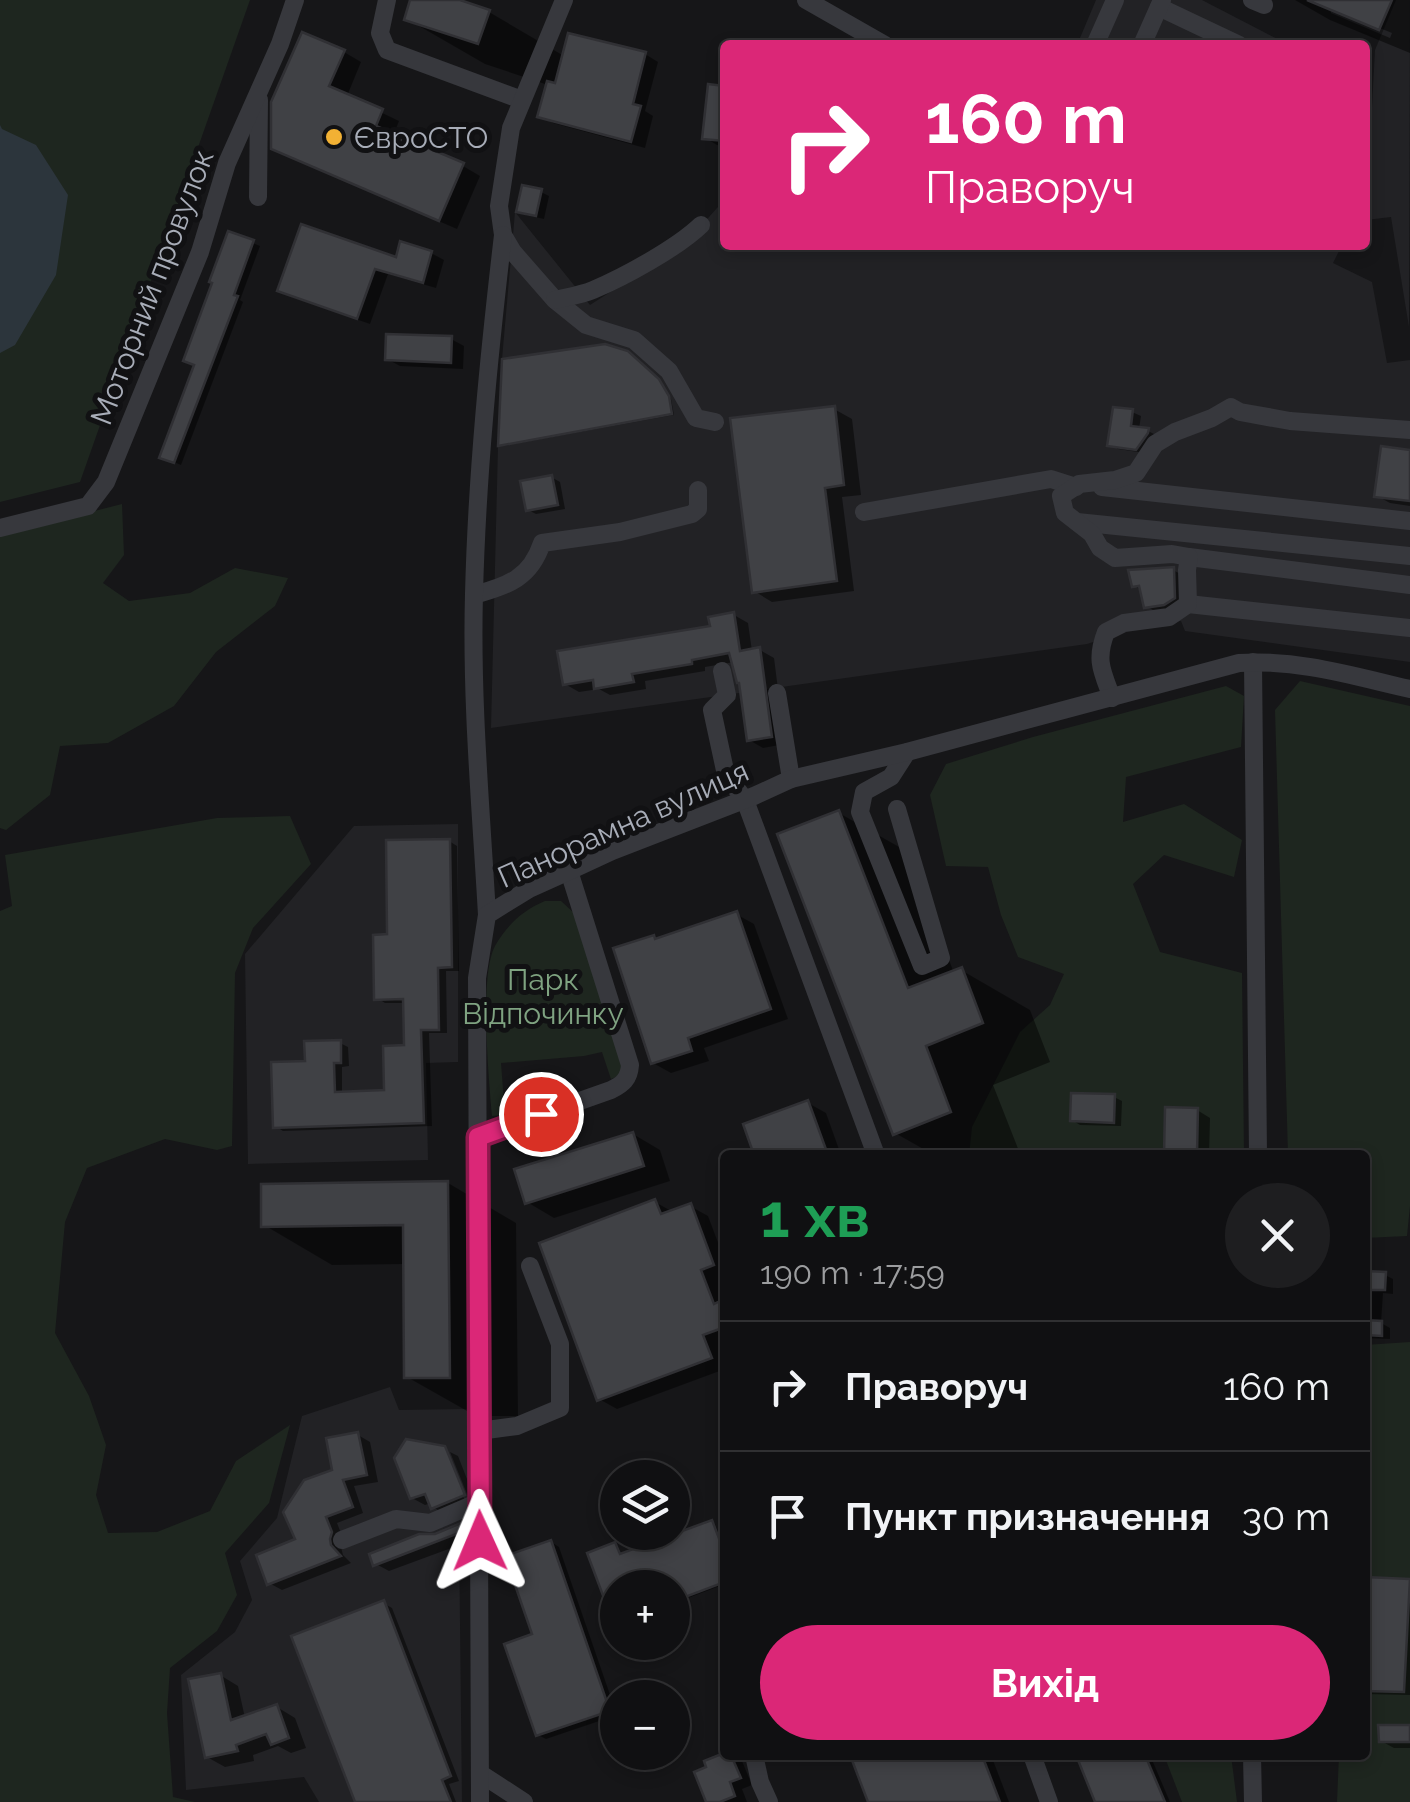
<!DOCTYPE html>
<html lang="uk">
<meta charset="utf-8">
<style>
:root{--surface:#101012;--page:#1e1e20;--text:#f1f3f6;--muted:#9c9d9f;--line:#303032;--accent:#db2777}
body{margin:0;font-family:Raleway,sans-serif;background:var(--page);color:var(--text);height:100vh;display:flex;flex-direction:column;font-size:38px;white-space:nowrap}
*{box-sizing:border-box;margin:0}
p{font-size:32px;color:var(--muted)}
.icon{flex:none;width:55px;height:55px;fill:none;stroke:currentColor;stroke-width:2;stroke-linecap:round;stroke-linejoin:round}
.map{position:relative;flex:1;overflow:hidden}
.panel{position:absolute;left:720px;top:1150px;width:650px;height:610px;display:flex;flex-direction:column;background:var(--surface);border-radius:10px;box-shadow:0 5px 15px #0003,0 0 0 2px var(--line)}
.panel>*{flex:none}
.hud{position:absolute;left:720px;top:40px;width:650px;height:210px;border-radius:10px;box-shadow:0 5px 15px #0003,0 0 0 2px var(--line);background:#db2777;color:#fff;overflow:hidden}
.buttons{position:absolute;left:600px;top:1460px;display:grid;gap:20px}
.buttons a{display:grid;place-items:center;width:90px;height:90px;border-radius:50%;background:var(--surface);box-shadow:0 5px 15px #0003,0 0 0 2px var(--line);font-size:50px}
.pin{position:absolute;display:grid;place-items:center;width:85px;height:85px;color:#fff;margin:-42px;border:5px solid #fff;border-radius:50%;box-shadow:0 2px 10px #0007}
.me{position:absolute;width:110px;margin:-55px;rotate:359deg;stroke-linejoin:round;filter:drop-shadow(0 0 8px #0008)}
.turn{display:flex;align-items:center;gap:35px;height:210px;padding:0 40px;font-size:45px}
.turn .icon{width:130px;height:130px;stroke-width:2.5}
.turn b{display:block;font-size:70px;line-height:85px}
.round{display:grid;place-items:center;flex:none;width:105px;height:105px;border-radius:52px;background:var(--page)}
.summary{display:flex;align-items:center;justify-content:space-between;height:170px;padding:0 40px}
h1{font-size:60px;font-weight:700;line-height:75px;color:#1e9e55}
.action{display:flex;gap:20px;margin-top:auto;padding:20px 40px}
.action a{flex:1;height:115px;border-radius:60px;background:var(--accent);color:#fff;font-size:40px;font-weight:700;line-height:115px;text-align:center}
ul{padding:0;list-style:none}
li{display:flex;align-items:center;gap:30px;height:130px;padding:0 40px;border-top:2px solid var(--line)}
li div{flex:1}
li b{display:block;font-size:38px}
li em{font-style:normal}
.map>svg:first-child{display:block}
.built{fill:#222225}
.green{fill:#1e261f}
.water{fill:#2c353c}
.shadow{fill:#0007;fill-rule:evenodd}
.building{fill:#404145;stroke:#303034;stroke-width:2.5}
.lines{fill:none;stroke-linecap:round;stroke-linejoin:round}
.minor{stroke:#37383d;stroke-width:18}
.route-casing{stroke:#8e194d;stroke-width:25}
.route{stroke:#db2777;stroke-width:18}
.poi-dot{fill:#f2b134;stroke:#111113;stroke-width:4}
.labels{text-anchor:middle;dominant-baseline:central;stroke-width:10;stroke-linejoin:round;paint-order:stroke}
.poi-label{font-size:30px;fill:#a8adb8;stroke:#111113;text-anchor:start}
.street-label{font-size:30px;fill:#a8adb8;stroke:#111113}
.park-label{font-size:30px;fill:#7fa381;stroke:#111113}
</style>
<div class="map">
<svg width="1410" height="1802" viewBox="0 0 1410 1802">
<rect width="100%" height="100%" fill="#161618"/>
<g class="built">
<path d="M1096,0H1202L1289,45H1077Z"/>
<path d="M1396,0H1410L1409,327L1391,217L1366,220L1375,50Z"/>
<path d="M725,199V245H1342L1333,263L1372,282L1387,363L1410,360V662L1185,631L1181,621L1129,630L1087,644L491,728L498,446L502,359L515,212L590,305L685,244Z"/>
<path d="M458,824V1062L426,1063L428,1160L248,1164L245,954L354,826Z"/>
<path d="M390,1387L399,1410L467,1409L469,1515L472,1523L459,1534L462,1802H319L304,1777L186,1790L181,1675L235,1632L252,1600L240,1561L277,1518L302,1416Z"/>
</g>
<g class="green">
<path d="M0,0H250L80,482L0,502Z"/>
<path d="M122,504L124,555L103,583L129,601L190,593L235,568L288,578L275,606L216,652L174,706L108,743L60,746L50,795L6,830L0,828V535Z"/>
<path d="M1300,681L1410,706V1206L1407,1236L1365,1238V1155H1288L1275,710Z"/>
<path d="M1226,686L1244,696L1241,747L1126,777L1123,822L1184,804L1242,840L1234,877L1164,855L1133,884L1160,952L1242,973L1244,1155H969L972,1127L1020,1032L1050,1005L1064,974L1018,957L1001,915L988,867L946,866L930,795L946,764L1033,737Z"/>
<path d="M290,816L311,864L253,928L235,973L232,1146L217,1150L165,1139L87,1168L65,1222L55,1333L89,1396L106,1445L96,1495L108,1533L157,1532L210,1511L236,1461L290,1425L269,1503L225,1553L237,1595L217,1631L170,1668L167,1713L173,1797L195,1802H0V911L12,906L5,855L217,818Z"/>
<path d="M545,901H561L574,913L623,1067L618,1076L611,1079L602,1052L584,1056L501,1063L505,1115L492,1116C489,1080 479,976 495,946C507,925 523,910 545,901Z"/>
<path d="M1410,1342V1802H1337L1339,1755H1365V1345Z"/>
<path d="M1164,1755H1231L1237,1802H1182Z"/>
</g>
<path class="water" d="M0,125L2,129L36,145L68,195L56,275L15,345L0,353Z"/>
<g class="shadow">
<path d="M413,0H452L489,12L564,56L645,54L658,62L645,111L653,116L645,148L553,123L540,116L548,85L485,64L407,19Z"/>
<path d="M1295,0H1410V53L1330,20ZM1331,8L1392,33L1390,38L1331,13Z"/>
<path d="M344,52L361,62L347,96L399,121L393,136L463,166L480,176L457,229L292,158Z"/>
<path d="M725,88V146L717,145L704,137Z"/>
<path d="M541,192L549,196L544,219L526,215L518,211Z"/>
<path d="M230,234L260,246L240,300L243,302L181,465L169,460L197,365Z"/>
<path d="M402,244L431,253L444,260L436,288L388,274L370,324L292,297L280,290L397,260Z"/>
<path d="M451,339L464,346L463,369L400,366L387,359Z"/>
<path d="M631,356L662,384L671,399L674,415L503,446L500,444Z"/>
<path d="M834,409L852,419L861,495L842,497L854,591L772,602L754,591Z"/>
<path d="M1132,412L1141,416L1139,429L1148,431L1156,435L1145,453L1118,449L1110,444Z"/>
<path d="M1410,453V506L1390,503L1377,496Z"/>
<path d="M551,477L560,482L565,509L536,514L528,510Z"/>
<path d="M1173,570L1186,577L1188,605L1160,614L1146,606L1143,591L1134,586Z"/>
<path d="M734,615L748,623L752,651L760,650L774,658L785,744L763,748L749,740L742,683L734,662L705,667V671L645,681L646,689L610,695L599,689L579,692L565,684L712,628Z"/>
<path d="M839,813L908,852L954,973L961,970L1030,1010L1050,1062L993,1085L1019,1151L1009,1155H934L895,1133Z"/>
<path d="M449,841L457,846L459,971H446L447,1033H429L432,1126L283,1131L275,1126L308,1063L340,1043L348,1047L349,1066L342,1067V1094L387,1093L406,1048L405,1003H385L377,998L390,937Z"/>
<path d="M736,914L754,924L788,1019L704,1048L709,1061L671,1073L653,1063L654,937L659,941Z"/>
<path d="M1114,1097L1122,1101L1121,1126L1080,1125L1072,1120Z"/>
<path d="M808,1103L826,1113L841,1155H757Z"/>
<path d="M1197,1110L1210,1118L1209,1155H1167Z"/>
<path d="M633,1134L660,1150L670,1181L554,1218L527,1202Z"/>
<path d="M448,1183L516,1223L518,1416H476L407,1377L406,1264L332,1265L264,1225Z"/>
<path d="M655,1202L673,1212L690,1206L708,1216L725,1261V1277L718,1280L725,1300V1343L720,1345L725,1359V1369L617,1409L599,1399Z"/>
<path d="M1365,1274L1385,1275L1393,1279V1294L1383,1293L1381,1323L1390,1328V1339L1365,1338Z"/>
<path d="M358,1435L370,1442L378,1482L354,1486L363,1513L337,1523L344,1541L341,1547L343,1555L351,1563L282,1590L269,1583L299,1541Z"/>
<path d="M444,1448L447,1450H444L467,1506L446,1515L433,1507L431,1503L425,1505L412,1498Z"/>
<path d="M450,1452L458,1456L476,1502L471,1504Z"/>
<path d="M712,1522L715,1524L725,1550V1584L672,1604V1588H618V1626L590,1554L615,1544L618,1546L622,1556Z"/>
<path d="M466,1524L479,1531L473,1540L389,1571L376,1564Z"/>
<path d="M551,1542L559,1547L617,1715L546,1739L538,1735Z"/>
<path d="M1365,1580L1410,1581V1695L1365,1694Z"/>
<path d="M383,1603L392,1608L459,1781L449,1784L456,1802H358Z"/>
<path d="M220,1675L238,1686L245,1718L277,1707L295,1718L306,1748L291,1753L278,1746L253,1755L254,1761L225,1767L207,1757Z"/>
<path d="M1410,1728V1748H1394L1381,1741Z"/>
<path d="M726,1755H732L742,1761L752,1785L742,1789L747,1802H709L710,1769Z"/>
<path d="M853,1755H991L1009,1802H871Z"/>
<path d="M1078,1755H1150L1170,1802H1098Z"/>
</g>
<g class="building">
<path d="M410,0H460L490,10L478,44L404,20Z"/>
<path d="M1307,0H1392L1379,30Z"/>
<path d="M302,32L345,50L329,86L383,109L376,126L464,163L439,221L271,149V102Z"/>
<path d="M568,33L646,52L633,104L641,106L631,142L537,117L547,81L555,83Z"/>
<path d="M708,84L725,86V141L702,139Z"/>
<path d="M522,185L542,189L536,216L516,212Z"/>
<path d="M301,224L396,257L400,241L432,251L423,283L375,269L357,319L277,291Z"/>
<path d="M228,231L254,240L234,295L238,296L174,463L159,458L194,365L183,361L212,283L209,282Z"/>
<path d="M386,334L452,336L451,363L385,360Z"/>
<path d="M605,344L628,351L659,379L669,396L672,414L498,446L502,359Z"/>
<path d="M835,406L844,485L825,488L837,581L752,593L730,418Z"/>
<path d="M1113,407L1133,409L1131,426L1149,428L1148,433L1136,450L1107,446Z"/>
<path d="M1381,446L1410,450V501L1374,497Z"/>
<path d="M552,475L558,505L526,511L520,481Z"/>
<path d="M1174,567L1175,598L1164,605L1144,608L1139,586L1132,587L1128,570Z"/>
<path d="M734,612L740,651L760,647L772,737L747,741L739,683H737L729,653L692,660V664L632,674L634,682L594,689L593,680L563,685L557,651L710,626L708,617Z"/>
<path d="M839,810L908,988L962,967L983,1023L926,1046L951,1112L893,1135L777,834Z"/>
<path d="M450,839L452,967L438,968L439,1030H421L424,1123L273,1128L271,1062L305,1061L304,1041L341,1040V1063H334L335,1092L384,1090L383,1046L404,1045L403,999L374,1000L373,935L387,934L386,840Z"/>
<path d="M737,911L771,1009L688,1038L692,1051L651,1064L613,948L654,935L655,939Z"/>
<path d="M1071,1093L1115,1094L1114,1123L1070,1121Z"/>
<path d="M808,1100L828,1155H754L743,1124Z"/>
<path d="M1165,1107L1198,1108L1197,1155H1164Z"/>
<path d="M633,1132L644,1166L525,1204L514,1169Z"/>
<path d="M448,1181L450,1378H404L403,1225L261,1227V1184Z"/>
<path d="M655,1199L661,1214L691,1203L714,1265L701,1270L714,1304L720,1301L725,1314V1327L703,1335L712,1358L597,1401L539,1243Z"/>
<path d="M1365,1271L1386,1272L1385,1290H1365Z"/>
<path d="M1365,1320L1382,1321V1336L1365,1335Z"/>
<path d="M358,1432L367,1475L343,1480L353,1507L326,1517L332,1532L330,1539L331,1545L341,1556L267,1585L256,1555L295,1539L283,1512L304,1480L332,1470L326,1438Z"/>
<path d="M406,1439L445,1446L465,1495L431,1509L425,1494L410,1499L394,1458Z"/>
<path d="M712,1520L725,1554V1582L672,1602V1588H618L616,1630L587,1553L615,1542L620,1554Z"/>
<path d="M466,1521V1527L459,1533L373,1566L369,1554L419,1534H435Z"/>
<path d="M551,1540L610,1711L536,1736L504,1644L532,1634L505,1556Z"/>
<path d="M1365,1577L1410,1579L1404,1692L1365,1691Z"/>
<path d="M384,1600L451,1776L442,1780L451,1802H355L291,1636Z"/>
<path d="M221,1673L231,1720L277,1704L289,1738L271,1745L266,1734L236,1745L238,1751L205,1758L188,1679Z"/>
<path d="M1378,1725H1410V1742H1379Z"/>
<path d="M719,1755H731L741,1778L730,1782L735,1796L720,1802H706L694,1772L706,1767L704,1761Z"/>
<path d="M850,1755H982L1000,1802H868Z"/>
<path d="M1076,1755H1145L1165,1802H1095Z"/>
</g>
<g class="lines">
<g class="minor">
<path d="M387,0L380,33L387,50L522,100"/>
<path d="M564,0L511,128L499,206L503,235L513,252L555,300L586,325L634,340L669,371L696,418L715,422"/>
<path d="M806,0L885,45"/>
<path d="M1252,0L1264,5"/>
<path d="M1159,7L1239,45"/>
<path d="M1095,45L1115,0"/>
<path d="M1142,45L1162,0"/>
<path d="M258,197L259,100"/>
<path d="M555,300C567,297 581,295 593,290C624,277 677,248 701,225"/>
<path d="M1102,487L1410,521"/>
<path d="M864,512L1051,479L1076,487"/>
<path d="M1077,522L1410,556"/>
<path d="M0,528L88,506L106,482L200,252L227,163L280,44L295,0"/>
<path d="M1189,557L1410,585"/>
<path d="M474,595C508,585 530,579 542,543L620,532L692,514L698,509V490"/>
<path d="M1188,604L1410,628"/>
<path d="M1253,662L1258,1155"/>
<path d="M722,671L727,695L712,710L726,775L745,800L876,1155"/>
<path d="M777,693L791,779"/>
<path d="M1112,698C1102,671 1095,660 1106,632L1124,623L1169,617L1188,604L1187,570L1189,557L1172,554L1115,558L1100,548L1092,534L1065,513L1061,496L1079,484L1115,480L1136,473L1155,444L1175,432L1212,418L1231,407L1240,412L1290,421L1410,430"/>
<path d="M897,809L941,958L922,966L860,812L864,792L891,777L907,752"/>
<path d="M487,915C481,808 471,701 474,594C477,474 489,355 503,235"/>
<path d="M478,1137L611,1090C623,1084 629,1079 630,1065L569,871"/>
<path d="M479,1431L517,1426L560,1408V1344L530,1266"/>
<path d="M342,1540L396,1519L430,1523L479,1502"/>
<path d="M754,1755L760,1782L769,1802"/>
<path d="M1032,1755L1049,1802"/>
<path d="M1252,1755L1253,1802"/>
<path d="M481,1774L524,1802"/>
<path d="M480,1802L477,978L487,915L529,889L569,871L612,851L754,796L791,779L907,752L1239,663C1298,659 1353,676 1410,689"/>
</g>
</g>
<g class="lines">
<g class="route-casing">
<path id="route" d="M480,1541L478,1137L541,1114"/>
</g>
<use href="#route" class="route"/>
</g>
<circle class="poi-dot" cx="334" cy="137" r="10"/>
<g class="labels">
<g class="poi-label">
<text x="354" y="137">ЄвроСТО</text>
</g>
<g class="street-label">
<text transform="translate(152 287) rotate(-69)">Моторний провулок</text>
<text transform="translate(623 824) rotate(-24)">Панорамна вулиця</text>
</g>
<g class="park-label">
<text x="543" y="979">Парк<tspan x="543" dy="34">Відпочинку</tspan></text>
</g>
</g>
</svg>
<div class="buttons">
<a><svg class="icon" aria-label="layers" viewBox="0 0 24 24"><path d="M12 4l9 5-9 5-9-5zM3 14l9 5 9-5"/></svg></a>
<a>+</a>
<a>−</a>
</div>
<div class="pin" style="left:541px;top:1114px;background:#d93025"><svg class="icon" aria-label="arrive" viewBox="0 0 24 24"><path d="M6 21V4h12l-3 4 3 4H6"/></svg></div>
<svg class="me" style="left:480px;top:1541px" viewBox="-20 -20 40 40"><path d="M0-17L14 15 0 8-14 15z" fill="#db2777" stroke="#fff" stroke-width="4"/></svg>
<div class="hud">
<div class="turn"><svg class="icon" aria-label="right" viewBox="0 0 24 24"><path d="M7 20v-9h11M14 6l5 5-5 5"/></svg><div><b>160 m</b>Праворуч</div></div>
</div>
<section class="panel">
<div class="summary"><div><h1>1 хв</h1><p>190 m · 17:59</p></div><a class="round"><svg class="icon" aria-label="close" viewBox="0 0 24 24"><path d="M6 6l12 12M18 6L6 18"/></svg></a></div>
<ul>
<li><svg class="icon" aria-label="right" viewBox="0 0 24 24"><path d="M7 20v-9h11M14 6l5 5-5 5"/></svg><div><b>Праворуч</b></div><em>160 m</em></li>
<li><svg class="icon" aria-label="arrive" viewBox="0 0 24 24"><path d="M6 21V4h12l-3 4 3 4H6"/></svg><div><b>Пункт призначення</b></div><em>30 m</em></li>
</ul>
<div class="action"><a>Вихід</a></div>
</section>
</div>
